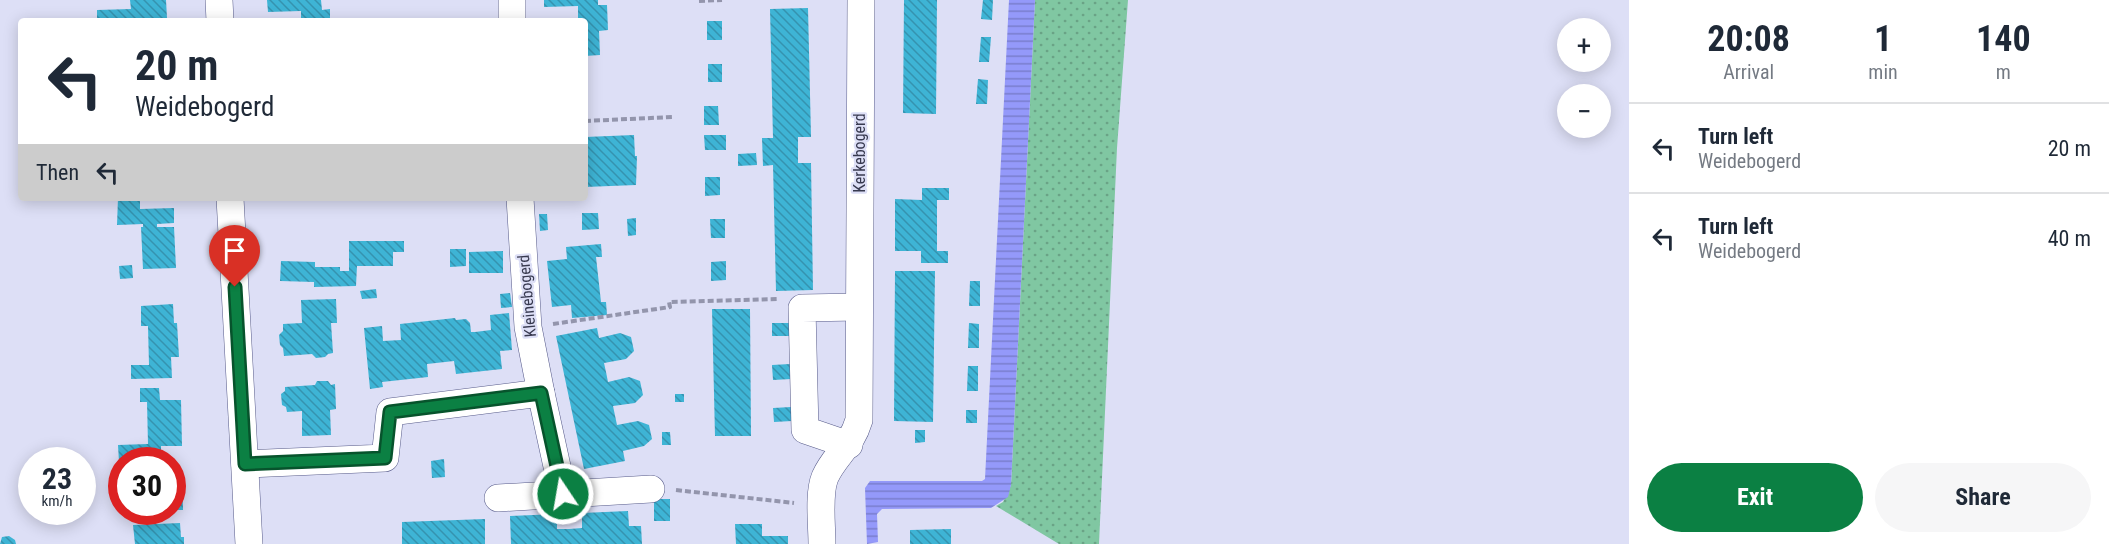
<!DOCTYPE html>
<meta charset="utf-8">
<style>
:root{--surface:#fff;--page:#f6f6f7;--text:#1f2937;--muted:#747a83;--line:#e0e1e3;--accent:#0b8043}
body{margin:0;font-family:"Roboto Condensed",sans-serif;background:var(--page);color:var(--text);height:100vh;display:flex;flex-direction:column;font-size:22px;white-space:nowrap}
*{box-sizing:border-box;margin:0}
p{font-size:20px;color:var(--muted)}
.icon{flex:none;width:33px;height:33px;fill:none;stroke:currentColor;stroke-width:2;stroke-linecap:round;stroke-linejoin:round}
.map{position:relative;flex:1;overflow:hidden}
.drawer{display:flex;flex-direction:column;background:var(--surface);width:480px}
.drawer>*{flex:none}
.hud{position:absolute;left:18px;top:18px;width:570px;height:183px;border-radius:6px;box-shadow:0 3px 15px #0003;background:#fff;color:var(--text);overflow:hidden}
.tools{position:absolute;left:1557px;top:18px;display:grid;gap:12px}
.tools a{display:grid;place-items:center;width:54px;height:54px;border-radius:50%;background:var(--surface);box-shadow:0 3px 15px #0003;font-size:30px}
.speed{position:absolute;left:18px;top:447px;display:flex;gap:12px;font-size:30px;font-weight:700;text-align:center}
.speed>*{display:grid;place-content:center;width:78px;height:78px;border-radius:50%;background:var(--surface);box-shadow:0 3px 15px #0003;line-height:1}
.speed small{font-size:15px;font-weight:400}
.speed .limit{border:9px solid #d22;background:#fff;color:#111}
.pin{position:absolute;display:grid;place-items:center;width:51px;height:51px;color:#fff;margin:-62px -26px;border-radius:50% 50% 50% 0;rotate:-45deg;box-shadow:0 0 6px #0007}
.pin .icon{rotate:45deg}
.me{position:absolute;width:66px;margin:-33px;rotate:348deg;stroke-linejoin:round;filter:drop-shadow(0 0 4px #0008)}
.turn{display:flex;align-items:center;gap:21px;height:126px;padding:0 18px;font-size:27px}
.turn .icon{width:78px;height:78px;stroke-width:2.5}
.turn b{display:block;font-size:42px;line-height:51px}
.then{display:flex;align-items:center;height:57px;padding:0 18px;background:#0003;gap:12px;font-size:22px}
.eta{display:flex;justify-content:space-evenly;align-items:center;height:102px;text-align:center}
.eta b{font-size:36px;font-weight:700;line-height:42px}
.button{display:flex;gap:12px;margin-top:auto;padding:12px 18px}
.button a{flex:1;height:69px;border-radius:36px;background:var(--accent);color:#fff;font-size:24px;font-weight:700;line-height:69px;text-align:center}
.button a+a{background:var(--page);color:var(--text)}
ul{padding:0;list-style:none}
li{display:flex;align-items:center;gap:18px;height:90px;padding:0 18px;border-top:2px solid var(--line)}
li div{flex:1}
li b{display:block;font-size:22px}
li em{font-style:normal}
main{display:flex;flex:1;min-height:0}
.map>svg:first-child{display:block}
.grass{fill:url(#grass-dots)}
.water{fill:url(#water-rules)}
.building{fill:url(#building-back-hatch)}
.lines{fill:none;stroke-linecap:round;stroke-linejoin:round}
.minor-casing{stroke:#575b8a;stroke-width:28}
.path{stroke:#9395ac;stroke-width:4;stroke-dasharray:6 3;stroke-linecap:butt}
.minor{stroke:#fff;stroke-width:27}
.route-casing{stroke:#07532c;stroke-width:15}
.route{stroke:#0b8043;stroke-width:10}
.labels{text-anchor:middle;dominant-baseline:central;stroke-width:4.5;stroke-linejoin:round;paint-order:stroke}
.street-label{font-size:16px;fill:#383a50;stroke:#dddff6}
</style>
<main>
<div class="map">
<svg width="1629" height="544" viewBox="0 0 1629 544">
<defs>
<pattern id="grass-dots" width="8" height="8" patternUnits="userSpaceOnUse" patternTransform="scale(1.5)"><rect width="8" height="8" fill="#80c7a2"/><path d="M2 2h.1M6 6h.1" fill="none" stroke="#6aa386" stroke-width="1.8" stroke-linecap="round"/></pattern>
<pattern id="water-rules" width="6" height="5" patternUnits="userSpaceOnUse" patternTransform="scale(1.5)"><rect width="6" height="5" fill="#9499fa"/><path d="M0 2.5h6" fill="none" stroke="#7a7ecd"/></pattern>
<pattern id="building-back-hatch" width="6" height="6" patternUnits="userSpaceOnUse" patternTransform="scale(1.5)"><rect width="6" height="6" fill="#3eb4d5"/><path d="M-1 5l2 2M0 0l6 6M5-1l2 2" fill="none" stroke="#3593af"/></pattern>
</defs>
<rect width="100%" height="100%" fill="#dddff6"/>
<path class="grass" d="M1035,0H1128L1117,148L1099,544H1059L996,506L1003,502L1011,485Z"/>
<path class="water" d="M1009,0H1035L1011,485L1008,497L991,508L882,509L877,514L878,542L867,544L865,488L870,481H982L985,479Z"/>
<g class="building">
<path d="M130,0H166L167,18H158V21H97V10L131,9Z"/>
<path d="M267,0H321L322,10L330,9V21H301V11L268,12Z"/>
<path d="M544,0H598V5H607L608,30L599,31L600,55L585,56V21H578V6L544,7Z"/>
<path d="M904,0H937L936,114L903,113Z"/>
<path d="M983,0H993L992,20L981,19Z"/>
<path d="M808,8L811,137H798V163H811L813,290L776,291L773,165L763,166L762,138H773L770,9Z"/>
<rect x="707" y="21" width="15" height="19"/>
<path d="M981,37H991L989,62H979Z"/>
<rect x="708" y="64" width="14" height="18"/>
<path d="M978,79L988,80L987,104H976Z"/>
<path d="M704,106H718L719,125H704Z"/>
<path d="M634,135L635,156H637L636,185L585,187V137Z"/>
<path d="M704,135H726V150H705Z"/>
<path d="M756,153L757,165L738,166V154Z"/>
<path d="M705,177H720V195L705,196Z"/>
<path d="M922,188H949V200H937V251H948V263H921V251H895V199L922,200Z"/>
<path d="M118,198H140V209L174,208V223L157,224V227H174L176,268L143,269L141,227H143V224L117,225Z"/>
<path d="M582,213H598L599,229L582,230Z"/>
<path d="M539,214H547L548,230L540,231Z"/>
<path d="M636,218V235L628,236L627,219Z"/>
<path d="M710,219H725V238H711Z"/>
<path d="M349,241H404V252H393V266H357L356,286L314,287V282L280,281L281,261L315,262V267H340V271H349Z"/>
<path d="M601,244L602,257H596L601,302H606L607,315L572,318L571,305L552,307L547,261L567,259L566,247Z"/>
<path d="M450,249H466V266L450,267Z"/>
<path d="M503,251V273H469V252Z"/>
<path d="M726,261V280L711,281V262Z"/>
<path d="M132,265L133,278L120,279L119,266Z"/>
<path d="M895,271H935L933,422L894,421Z"/>
<path d="M970,281H980V306H969Z"/>
<path d="M376,289L377,298L362,299L360,291Z"/>
<path d="M510,293L512,307L501,308L500,294Z"/>
<path d="M336,299L337,323H331L333,353L328,354L325,357L316,358L312,354L284,356L283,348L280,345L279,335L283,331V324L302,323L301,300Z"/>
<path d="M173,304L174,323H177L179,357H171L172,378L131,379V365H149L148,326H141V306Z"/>
<path d="M712,309H750L751,436H715Z"/>
<path d="M509,313L512,350L500,351L502,369L456,374L454,361L427,364L428,377L382,382L383,387L370,389L364,328L382,326L383,341L401,340L400,324L455,318L456,320L466,319L470,323L471,332H475L491,330L490,315Z"/>
<path d="M772,323H790L791,336H772Z"/>
<path d="M969,323L979,324V348H968Z"/>
<path d="M597,328L599,338L620,333L631,337L634,351L626,359L604,363L606,372L608,382L629,377L640,381L643,395L635,403L613,406L617,425L638,421L649,425L652,439L644,446L623,451L625,461L584,469L556,336Z"/>
<path d="M790,364L791,379L773,380L772,365Z"/>
<path d="M968,366H978V391H967Z"/>
<path d="M317,381H328L331,385L335,384L336,409L330,410L331,435L302,436V411L287,412L286,407L282,405L281,394L285,391V387L315,385Z"/>
<path d="M140,388H159L160,400H181L182,446H161V460L119,462L118,445L148,444L147,402H140Z"/>
<rect x="675" y="394" width="9" height="8"/>
<path d="M791,407L792,421L774,422L773,408Z"/>
<rect x="966" y="410" width="11" height="13"/>
<path d="M915,430H925V442L915,443Z"/>
<path d="M662,432H670L671,445H662Z"/>
<path d="M444,459L445,477L432,478L431,461Z"/>
<path d="M172,471H182L183,510H172Z"/>
<rect x="654" y="499" width="16" height="22"/>
<path d="M628,511L629,526H641L642,544H511L510,516L557,514V529H569L582,528V513Z"/>
<path d="M485,519V544H402V522Z"/>
<path d="M180,523L181,537H184V544H135L133,525Z"/>
<path d="M735,524H762V536H788V544H736Z"/>
<path d="M951,529V544H910V530Z"/>
<path d="M9,536L15,540L16,544H0L2,537Z"/>
</g>
<g class="lines">
<g class="minor-casing">
<g id="minor">
<path d="M219,0L220,21"/>
<path d="M512,0V21"/>
<path d="M230,198L249,544"/>
<path d="M520,198L528,327L541,393"/>
<path d="M849,445L805,430L802,308L858,307"/>
<path d="M245,464L385,458L390,412L541,393L563,494"/>
<path d="M498,498L651,489"/>
<path d="M822,544C822,525 818,494 825,477C835,455 851,447 859,420L861,0"/>
</g>
</g>
<g class="path">
<path d="M699,1L722,0"/>
<path d="M585,121L673,117"/>
<path d="M553,324L670,307L669,302L779,299"/>
<path d="M676,490L794,503"/>
</g>
<use href="#minor" class="minor"/>
</g>
<g class="lines">
<g class="route-casing">
<path id="route" d="M235,287L245,464L385,458L390,412L541,393L563,494"/>
</g>
<use href="#route" class="route"/>
</g>
<g class="labels">
<g class="street-label">
<text transform="translate(859 153) rotate(-90)">Kerkebogerd</text>
<text transform="translate(527 296) rotate(-95)">Kleinebogerd</text>
</g>
</g>
</svg>
<div class="tools">
<a>+</a>
<a>−</a>
</div>
<div class="speed"><div>23<small>km/h</small></div><div class="limit">30</div></div>
<div class="pin" style="left:235px;top:287px;background:#d93025"><svg class="icon" aria-label="arrive" viewBox="0 0 24 24"><path d="M6 21V4h12l-3 4 3 4H6"/></svg></div>
<svg class="me" style="left:563px;top:494px" viewBox="-20 -20 40 40"><circle r="17" fill="#0b8043" stroke="#fff" stroke-width="3"/><path d="M0-11L8 9 0 5-8 9z" fill="#fff"/></svg>
<div class="hud">
<div class="turn"><svg class="icon" aria-label="left" viewBox="0 0 24 24"><path d="M17 20v-9H6M10 6l-5 5 5 5"/></svg><div><b>20 m</b>Weidebogerd</div></div>
<div class="then">Then<svg class="icon" aria-label="left" viewBox="0 0 24 24"><path d="M17 20v-9H6M10 6l-5 5 5 5"/></svg></div>
</div>
</div>
<section class="drawer">
<div class="eta">
<div><b>20:08</b><p>Arrival</p></div>
<div><b>1</b><p>min</p></div>
<div><b>140</b><p>m</p></div>
</div>
<ul>
<li><svg class="icon" aria-label="left" viewBox="0 0 24 24"><path d="M17 20v-9H6M10 6l-5 5 5 5"/></svg><div><b>Turn left</b><p>Weidebogerd</p></div><em>20 m</em></li>
<li><svg class="icon" aria-label="left" viewBox="0 0 24 24"><path d="M17 20v-9H6M10 6l-5 5 5 5"/></svg><div><b>Turn left</b><p>Weidebogerd</p></div><em>40 m</em></li>
</ul>
<div class="button"><a>Exit</a><a>Share</a></div>
</section>
</main>
